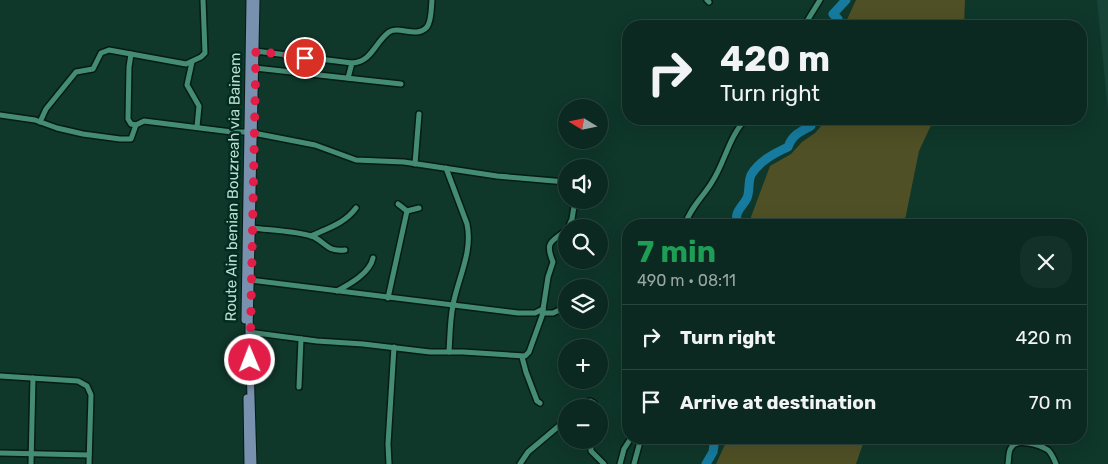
<!DOCTYPE html>
<meta charset="utf-8">
<style>
:root{--surface:#0b2920;--page:#143129;--text:#f1f3f6;--muted:#9aa6a5;--line:#2b453e}
body{margin:0;font-family:Rubik,sans-serif;background:var(--page);color:var(--text);height:100vh;display:flex;flex-direction:column;font-size:19px;white-space:nowrap}
*{box-sizing:border-box;margin:0}
p{font-size:16px;color:var(--muted)}
.icon{flex:none;width:28px;height:28px;fill:none;stroke:currentColor;stroke-width:2;stroke-linecap:round;stroke-linejoin:round}
.map{position:relative;flex:1;overflow:hidden}
.side{position:absolute;left:622px;top:219px;width:465px;height:225px;display:flex;flex-direction:column;background:var(--surface);border-radius:20px;box-shadow:0 5px 20px #0002,0 0 0 1px var(--line)}
.side>*{flex:none}
.top-card{position:absolute;left:622px;top:20px;width:465px;height:105px;border-radius:20px;box-shadow:0 5px 20px #0002,0 0 0 1px var(--line);background:#0b2920;color:var(--text);overflow:hidden}
.needle{width:32px;rotate:280deg}
.buttons{position:absolute;left:558px;top:99px;display:grid;gap:10px}
.buttons a{display:grid;place-items:center;width:50px;height:50px;border-radius:50%;background:var(--surface);box-shadow:0 5px 20px #0002,0 0 0 1px var(--line);font-size:25px}
.pin{position:absolute;display:grid;place-items:center;width:42px;height:42px;color:#fff;margin:-21px;border:2px solid #fff;border-radius:50%;box-shadow:0 1px 5px #0007}
.me{position:absolute;width:55px;margin:-28px;rotate:359deg;stroke-linejoin:round;filter:drop-shadow(0 0 4px #0008)}
.turn{display:flex;align-items:center;gap:18px;height:105px;padding:0 15px;font-size:22px}
.turn .icon{width:65px;height:65px;stroke-width:2.5}
.turn b{display:block;font-size:35px;line-height:42px}
.round{display:grid;place-items:center;flex:none;width:52px;height:52px;border-radius:20px;background:var(--page)}
.head{display:flex;align-items:center;justify-content:space-between;height:85px;padding:0 15px}
h1{font-size:30px;font-weight:700;line-height:38px;color:#1e9e55}
ul{padding:0;list-style:none}
li{display:flex;align-items:center;gap:15px;height:65px;padding:0 15px;border-top:1px solid var(--line)}
li div{flex:1}
li b{display:block;font-size:19px}
li em{font-style:normal}
.map>svg:first-child{display:block}
.built{fill:#174436}
.green{fill:#505026}
.lines{fill:none;stroke-linecap:round;stroke-linejoin:round}
.river{stroke:#167b9f;stroke-width:9}
.minor-casing{stroke:#051c14;stroke-width:8}
.major-casing{stroke:#051c14;stroke-width:9}
.minor{stroke:#448d74;stroke-width:5}
.major{stroke:#7891ae;stroke-width:7}
.route{stroke:#e11d48;stroke-width:9;stroke-dasharray:0 16.2}
.labels{text-anchor:middle;dominant-baseline:central;stroke-width:5;stroke-linejoin:round;paint-order:stroke}
.street-label{font-size:15px;fill:#bbddcf;stroke:#032c20}
</style>
<div class="map">
<svg width="1108" height="464" viewBox="0 0 1108 464">
<rect width="100%" height="100%" fill="#0f372a"/>
<path class="built" d="M1097,0H1108V111Z"/>
<g class="green">
<path d="M856,0H965L964,26H844Z"/>
<path d="M827,119H934L919,151L904,225H748L770,166L791,154L802,142L815,133Z"/>
<path d="M728,438H865L856,464H716Z"/>
</g>
<g class="lines">
<g class="river">
<path d="M835,26L838,19L833,14L846,0"/>
<path d="M740,225C731,214 742,208 747,198C750,191 748,181 751,175C759,161 775,153 788,147C792,135 801,131 811,126V119"/>
<path d="M706,464L713,452L715,438"/>
</g>
<g class="minor-casing">
<g id="minor">
<path d="M707,0L709,2"/>
<path d="M804,26L820,0"/>
<path d="M255,51L352,63"/>
<path d="M131,54L129,67L128,119L131,124L136,125"/>
<path d="M192,62L187,85L199,106L197,127"/>
<path d="M255,68L401,84"/>
<path d="M348,78L352,63C372,62 375,42 389,32C399,25 416,39 427,27C432,20 431,8 432,0"/>
<path d="M0,115L35,120L57,128L83,134L120,139H131L136,125L144,121L232,132H248L315,145L356,160L404,162L497,176L566,182"/>
<path d="M40,122L46,109L76,72L93,69L101,53L109,50L186,64L201,57L205,53L203,0"/>
<path d="M415,164L419,114"/>
<path d="M446,168L467,224C473,252 458,278 453,305C450,320 450,336 449,352"/>
<path d="M398,204L407,211L419,208"/>
<path d="M685,225C690,208 703,197 712,182C725,162 729,136 746,119"/>
<path d="M252,228C268,230 299,231 314,237C327,244 328,252 345,250"/>
<path d="M568,228L572,219L575,200"/>
<path d="M311,236C328,228 344,224 356,208"/>
<path d="M250,280L518,313H535L543,309"/>
<path d="M337,291C350,284 370,273 373,258"/>
<path d="M388,298L407,211"/>
<path d="M543,313H553L566,307"/>
<path d="M249,332L317,341L363,344L430,352H463L525,356L529,352L542,316L548,277L553,262C544,240 553,242 566,230"/>
<path d="M522,357L526,372L537,401L540,403"/>
<path d="M0,376L78,381L87,386L91,395L89,464"/>
<path d="M299,387L301,339"/>
<path d="M579,408L584,403L590,401L594,403L595,408"/>
<path d="M591,440V451L604,464"/>
<path d="M0,453L89,455"/>
<path d="M31,464L33,378"/>
<path d="M389,464L388,444L394,347"/>
<path d="M520,464L528,452L566,420"/>
<path d="M620,464L624,449L631,438"/>
<path d="M634,464L641,438"/>
<path d="M1008,464C1009,459 1008,452 1011,448C1016,437 1040,445 1048,450C1052,454 1054,459 1056,464"/>
</g>
</g>
<g class="major-casing">
<g id="major">
<path d="M245,320L250,0"/>
<path d="M247,398L248,464"/>
<path d="M253,464L249,332L256,0"/>
</g>
</g>
<use href="#minor" class="minor"/>
<use href="#major" class="major"/>
</g>
<g class="lines">
<path class="route" d="M250,360L256,51L305,58"/>
</g>
<g class="labels">
<g class="street-label">
<text transform="translate(233 187) rotate(-89)">Route Ain benian Bouzreah via Bainem</text>
</g>
</g>
</svg>
<div class="buttons">
<a><svg class="needle" viewBox="-14 -14 28 28"><path d="M0-13l5 13h-10z" fill="#e53935"/><path d="M0 13l5-13h-10z" fill="#9aa6a5"/></svg></a>
<a><svg class="icon" aria-label="sound" viewBox="0 0 24 24"><path d="M4 9h4l5-4v14l-5-4H4zM17 9q2 3 0 6"/></svg></a>
<a><svg class="icon" aria-label="search" viewBox="0 0 24 24"><circle cx="10" cy="10" r="6"/><path d="M15 15l6 6"/></svg></a>
<a><svg class="icon" aria-label="layers" viewBox="0 0 24 24"><path d="M12 4l9 5-9 5-9-5zM3 14l9 5 9-5"/></svg></a>
<a>+</a>
<a>−</a>
</div>
<div class="pin" style="left:305px;top:58px;background:#d93025"><svg class="icon" aria-label="arrive" viewBox="0 0 24 24"><path d="M6 21V4h12l-3 4 3 4H6"/></svg></div>
<svg class="me" style="left:250px;top:360px" viewBox="-20 -20 40 40"><circle r="17" fill="#e11d48" stroke="#fff" stroke-width="3"/><path d="M0-11L8 9 0 5-8 9z" fill="#fff"/></svg>
<div class="top-card">
<div class="turn"><svg class="icon" aria-label="right" viewBox="0 0 24 24"><path d="M7 20v-9h11M14 6l5 5-5 5"/></svg><div><b>420 m</b>Turn right</div></div>
</div>
<section class="side">
<div class="head"><div><h1>7 min</h1><p>490 m · 08:11</p></div><a class="round"><svg class="icon" aria-label="close" viewBox="0 0 24 24"><path d="M6 6l12 12M18 6L6 18"/></svg></a></div>
<ul>
<li><svg class="icon" aria-label="right" viewBox="0 0 24 24"><path d="M7 20v-9h11M14 6l5 5-5 5"/></svg><div><b>Turn right</b></div><em>420 m</em></li>
<li><svg class="icon" aria-label="arrive" viewBox="0 0 24 24"><path d="M6 21V4h12l-3 4 3 4H6"/></svg><div><b>Arrive at destination</b></div><em>70 m</em></li>
</ul>
</section>
</div>
